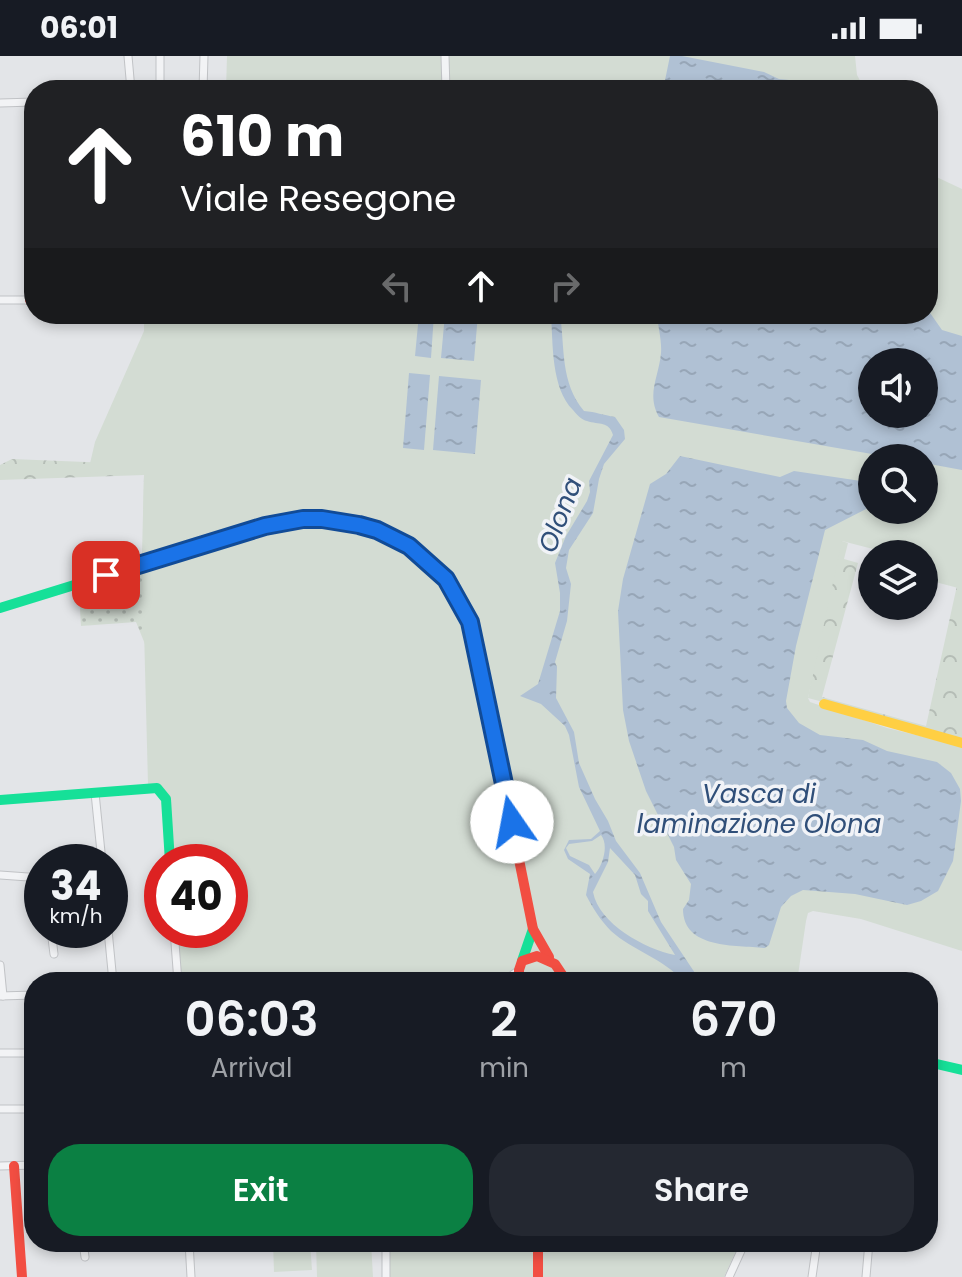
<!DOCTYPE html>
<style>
:root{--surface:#171b24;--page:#242831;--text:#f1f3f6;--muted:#9ea1a6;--accent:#0b8043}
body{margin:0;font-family:Poppins,sans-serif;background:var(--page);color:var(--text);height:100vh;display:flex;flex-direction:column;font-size:30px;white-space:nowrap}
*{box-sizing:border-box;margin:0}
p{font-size:26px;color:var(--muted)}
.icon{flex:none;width:44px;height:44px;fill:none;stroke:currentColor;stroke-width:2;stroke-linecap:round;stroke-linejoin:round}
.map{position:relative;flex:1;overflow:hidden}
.side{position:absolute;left:24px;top:916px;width:914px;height:280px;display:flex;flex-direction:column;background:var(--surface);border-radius:32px;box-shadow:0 4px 12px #0003}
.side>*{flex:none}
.banner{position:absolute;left:24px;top:24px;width:914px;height:244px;border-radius:32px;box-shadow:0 4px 12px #0003;background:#202124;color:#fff;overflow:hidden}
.controls{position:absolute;left:858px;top:292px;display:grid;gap:16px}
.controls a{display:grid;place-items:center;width:80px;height:80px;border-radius:50%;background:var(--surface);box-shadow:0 4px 12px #0003;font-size:40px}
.speed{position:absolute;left:24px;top:788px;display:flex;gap:16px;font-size:40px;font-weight:700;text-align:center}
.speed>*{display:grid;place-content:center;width:104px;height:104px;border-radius:50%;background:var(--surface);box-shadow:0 4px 12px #0003;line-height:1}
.speed small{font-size:20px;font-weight:400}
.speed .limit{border:12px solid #d22;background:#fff;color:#111}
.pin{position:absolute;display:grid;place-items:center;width:68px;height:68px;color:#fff;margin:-34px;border-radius:16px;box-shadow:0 4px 12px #0006}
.me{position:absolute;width:88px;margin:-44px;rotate:348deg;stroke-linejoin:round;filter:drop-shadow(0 0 6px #0008)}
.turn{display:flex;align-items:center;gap:28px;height:168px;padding:0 24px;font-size:36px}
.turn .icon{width:104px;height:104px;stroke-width:2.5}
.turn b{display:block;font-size:56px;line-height:68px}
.lanes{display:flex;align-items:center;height:76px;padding:0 24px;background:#0003;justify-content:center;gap:40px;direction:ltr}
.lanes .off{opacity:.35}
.eta{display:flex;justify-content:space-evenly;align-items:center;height:136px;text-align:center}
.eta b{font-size:48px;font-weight:600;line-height:56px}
.cta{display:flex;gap:16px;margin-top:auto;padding:16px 24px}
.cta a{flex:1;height:92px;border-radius:32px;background:var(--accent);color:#fff;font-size:32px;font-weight:600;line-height:92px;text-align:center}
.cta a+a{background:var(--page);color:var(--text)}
.status{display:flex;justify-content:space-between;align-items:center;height:56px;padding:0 40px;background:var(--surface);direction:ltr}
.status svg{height:22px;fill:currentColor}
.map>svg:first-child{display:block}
.grass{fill:url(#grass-dots)}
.forest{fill:url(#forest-crowns)}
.park{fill:#d3dcd3;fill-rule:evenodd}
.water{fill:url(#water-ripples);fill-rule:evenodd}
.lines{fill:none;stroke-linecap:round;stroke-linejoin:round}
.street-casing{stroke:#c1c3c6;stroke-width:9}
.street{stroke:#f2f3f5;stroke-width:7}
.fast{stroke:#16e098;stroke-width:10}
.slow{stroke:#ffcf43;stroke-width:10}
.jam{stroke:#f24e42;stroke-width:10}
.route-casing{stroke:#114b97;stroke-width:20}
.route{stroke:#1a73e8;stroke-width:14}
.labels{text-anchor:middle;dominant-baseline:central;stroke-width:7;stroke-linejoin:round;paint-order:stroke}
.water-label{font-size:26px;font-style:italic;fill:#304f79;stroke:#f1f3f7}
</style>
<div class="status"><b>06:01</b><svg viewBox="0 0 49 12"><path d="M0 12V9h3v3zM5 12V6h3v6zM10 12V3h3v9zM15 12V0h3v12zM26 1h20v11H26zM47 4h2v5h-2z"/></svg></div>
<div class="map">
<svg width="962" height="1221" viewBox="0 0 962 1221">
<defs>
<pattern id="grass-dots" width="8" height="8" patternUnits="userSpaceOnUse" patternTransform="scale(2)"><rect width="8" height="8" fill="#d3dcd3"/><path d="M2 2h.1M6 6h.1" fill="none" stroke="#b5bdb6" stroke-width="1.8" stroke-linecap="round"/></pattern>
<pattern id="forest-crowns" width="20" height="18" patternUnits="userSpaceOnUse" patternTransform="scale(2)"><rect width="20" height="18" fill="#d3dcd3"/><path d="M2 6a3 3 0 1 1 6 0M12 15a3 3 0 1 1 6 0" fill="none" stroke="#b5bdb6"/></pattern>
<pattern id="water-ripples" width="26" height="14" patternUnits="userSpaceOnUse" patternTransform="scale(2)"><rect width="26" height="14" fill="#b0c1d4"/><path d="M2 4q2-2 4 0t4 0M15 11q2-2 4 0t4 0" fill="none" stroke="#97a6b7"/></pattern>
</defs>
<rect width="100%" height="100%" fill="#e3e5e8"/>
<path class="grass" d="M246,482L147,593L136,566L81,570L79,536Z"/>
<g class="forest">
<path d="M12,403L135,408L219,417L143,468L144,419L0,424V409Z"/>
<path d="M962,436V683L808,642L836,483L848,487L844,503L858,507L822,641L926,670L960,516L924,498Z"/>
</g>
<g class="park">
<path d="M227,0H855L857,19L865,34H226Z"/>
<path d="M928,117L962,133V533L924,523V498H873V493L842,485L808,642L810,646L887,672L962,690V895L861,863L813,855L808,857L806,865L797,926H181L175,874H230V806H173L170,742L157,728H148L142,497L144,419L88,416L95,386L144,275V258H928ZM872,306H924V358H872ZM872,402H924V454H872Z"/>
<path d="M273,1186H310L312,1214L274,1216Z"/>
<path d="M316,1186H371L373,1221H317Z"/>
<path d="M388,1186H740L724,1221H388Z"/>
</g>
<g class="water">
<path d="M670,0H682L764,16L779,23L810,26L827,34H663Z"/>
<path d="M928,254L942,274L962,280V414L924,407V402H895L659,361C646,338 659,321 661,297C662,285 658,271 657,258H928ZM872,306H924V358H872Z"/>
<path d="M419,258H434L431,302L415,300Z"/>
<path d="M445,258H478L474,305L441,302Z"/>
<path d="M551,258H560C565,292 560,326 584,355C596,356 603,359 615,361L624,374L625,383L604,408L599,423L593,457L569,494L566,512L571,528L567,565L555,606L557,611L556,642L574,676L579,707L595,743L608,765L616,785L640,817L661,866L701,926H684C663,902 633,895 611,875C601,865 592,851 586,839L590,818L568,803L564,794L569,784L591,783L600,775L579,731L569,679L565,670L541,648L520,640L538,628L560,555V537L555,507L566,480L587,445L590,436L589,425L613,379C609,365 599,369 587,365C582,364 576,358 573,354C551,332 553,288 551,258ZM601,779C609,789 603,809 595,818L589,809L570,800L566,792L569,788L592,785ZM610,792L635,819L641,838L648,845V855L675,899C645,893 599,868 593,836L608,806Z"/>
<path d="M409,317L430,319L424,394L403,392Z"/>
<path d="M439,320L481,324L475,398L433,394Z"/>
<path d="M680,400L780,421L794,415L861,425L872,434L870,451L825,474L796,590L786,645L787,652L799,667L820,679L863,684L887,695L937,706L951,717L960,733L961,745L953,805L938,835L921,845L907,849L855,838L803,834L791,840L781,851L769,889L765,892C738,889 683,894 683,853L689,844L691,828L676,804L674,791L646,735L629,685L623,654L618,555L623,523L650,428L666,418Z"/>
</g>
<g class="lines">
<g class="street-casing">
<g id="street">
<path d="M128,0L131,34"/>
<path d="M445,0L446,34"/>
<path d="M160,34V0"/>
<path d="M203,34L204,0"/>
<path d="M0,47L34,46"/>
<path d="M0,244H30"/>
<path d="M95,737L102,806"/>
<path d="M0,819L42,822"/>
<path d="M51,874L54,898"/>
<path d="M108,874L113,926"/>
<path d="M174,874L178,926"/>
<path d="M0,909L3,940"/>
<path d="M502,926L518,915"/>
<path d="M0,940L34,939"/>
<path d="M0,997H34"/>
<path d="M0,1053H34"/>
<path d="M0,1110L34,1109"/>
<path d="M83,1186L85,1201"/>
<path d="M189,1186L191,1221"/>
<path d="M386,1221V1186"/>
<path d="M729,1221L745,1186"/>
<path d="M812,1221L817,1186"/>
<path d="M866,1221L869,1186"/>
</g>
</g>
<use href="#street" class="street"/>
<g class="fast">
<path d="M0,552L265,470C336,459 399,466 446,526C456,538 466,553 470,568C476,587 479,608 483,627C492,671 501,715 510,759"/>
<path d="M0,744L157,732L166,743L170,806"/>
<path d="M522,905L533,873"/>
<path d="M928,1006L962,1014"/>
</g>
<path class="slow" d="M824,648L962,687"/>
<g class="jam">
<path d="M34,100L30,244H34"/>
<path d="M510,759L533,873L549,901"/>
<path d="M519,926V914L522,905L537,900L555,908L567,926"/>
<path d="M14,1110L22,1221"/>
<path d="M538,1186V1221"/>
</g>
</g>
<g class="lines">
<g class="route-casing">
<path id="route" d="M106,519L265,470L303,463H322L359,469L377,474L409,490L446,523L470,566L512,766"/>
</g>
<use href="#route" class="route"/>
</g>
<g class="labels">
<g class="water-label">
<text transform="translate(560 459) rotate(-69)">Olona</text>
<text x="759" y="738">Vasca di<tspan x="759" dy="30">laminazione Olona</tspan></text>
</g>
</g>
</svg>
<div class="controls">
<a><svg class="icon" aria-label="sound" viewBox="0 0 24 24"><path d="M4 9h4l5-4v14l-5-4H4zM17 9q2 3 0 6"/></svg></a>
<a><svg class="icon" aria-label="search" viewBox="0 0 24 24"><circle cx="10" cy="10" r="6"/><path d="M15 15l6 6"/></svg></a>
<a><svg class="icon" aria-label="layers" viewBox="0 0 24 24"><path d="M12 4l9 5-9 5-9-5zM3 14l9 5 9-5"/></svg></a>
</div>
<div class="speed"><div>34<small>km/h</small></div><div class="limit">40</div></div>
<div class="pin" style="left:106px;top:519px;background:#d93025"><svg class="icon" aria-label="arrive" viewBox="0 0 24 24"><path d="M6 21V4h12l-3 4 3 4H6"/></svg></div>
<svg class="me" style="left:512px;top:766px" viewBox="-20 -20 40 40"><circle r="19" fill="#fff"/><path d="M0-13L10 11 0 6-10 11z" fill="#1a73e8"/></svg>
<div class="banner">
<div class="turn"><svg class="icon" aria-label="ahead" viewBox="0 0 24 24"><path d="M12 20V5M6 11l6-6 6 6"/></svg><div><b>610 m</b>Viale Resegone</div></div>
<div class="lanes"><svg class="icon off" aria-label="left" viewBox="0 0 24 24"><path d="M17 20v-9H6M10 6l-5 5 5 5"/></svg><svg class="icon" aria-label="ahead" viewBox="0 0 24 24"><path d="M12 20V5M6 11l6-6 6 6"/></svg><svg class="icon off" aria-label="right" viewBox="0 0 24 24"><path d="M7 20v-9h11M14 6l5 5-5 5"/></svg></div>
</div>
<section class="side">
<div class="eta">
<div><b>06:03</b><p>Arrival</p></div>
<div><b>2</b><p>min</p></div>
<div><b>670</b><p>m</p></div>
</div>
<div class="cta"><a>Exit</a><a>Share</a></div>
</section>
</div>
